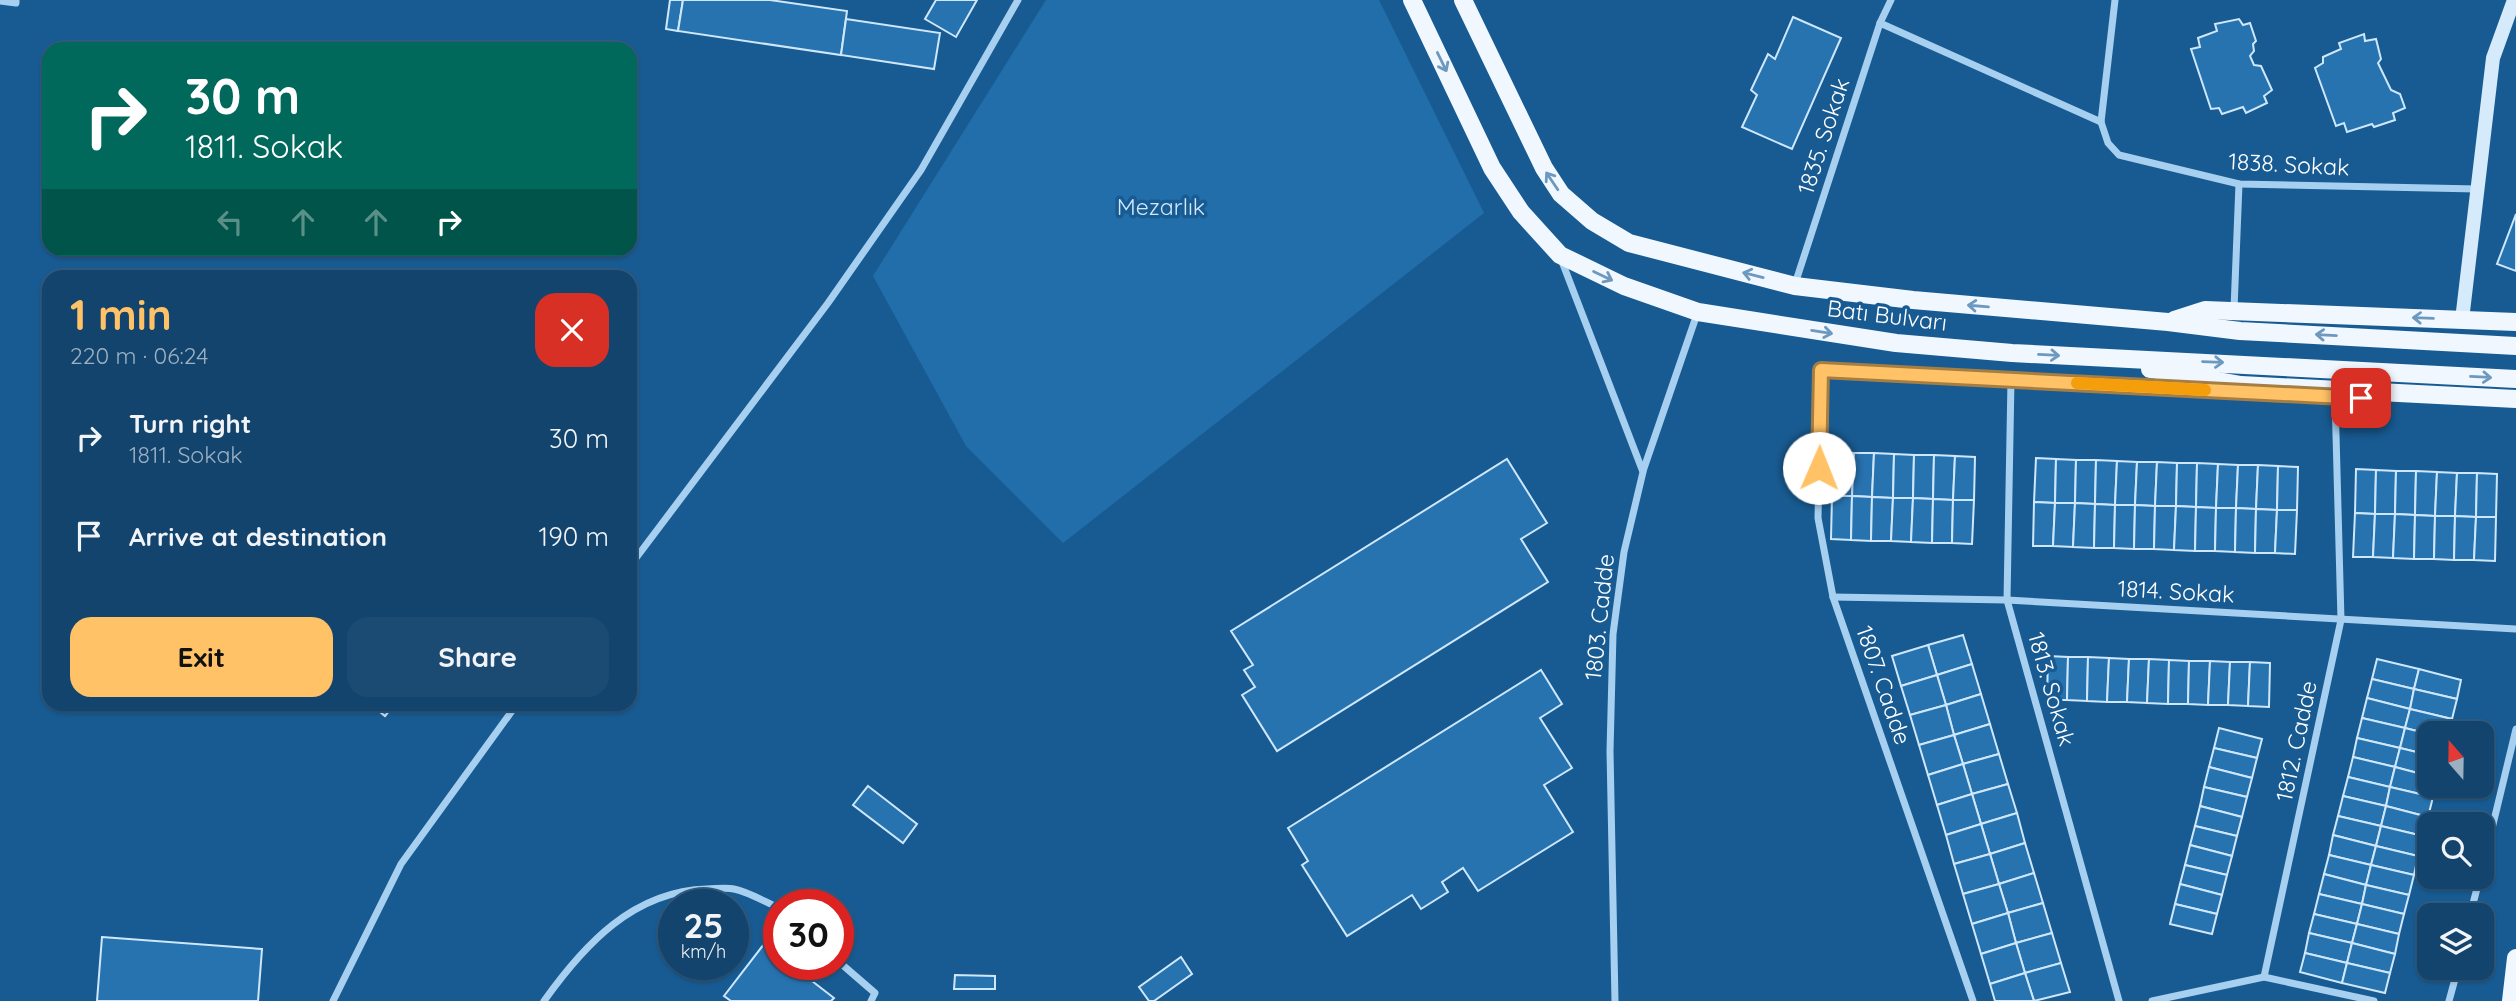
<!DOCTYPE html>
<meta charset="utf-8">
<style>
:root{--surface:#12446e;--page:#1b4b73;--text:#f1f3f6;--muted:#9cb0c2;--line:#315c81;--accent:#ffc266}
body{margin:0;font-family:Quicksand,sans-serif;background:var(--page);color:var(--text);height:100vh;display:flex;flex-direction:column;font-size:26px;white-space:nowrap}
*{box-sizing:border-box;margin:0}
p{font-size:23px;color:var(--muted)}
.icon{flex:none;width:38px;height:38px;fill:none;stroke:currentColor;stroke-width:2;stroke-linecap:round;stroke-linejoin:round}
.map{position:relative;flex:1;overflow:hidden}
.drawer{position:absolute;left:42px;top:270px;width:595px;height:441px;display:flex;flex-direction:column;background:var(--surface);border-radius:21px;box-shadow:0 2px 5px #0004,0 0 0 2px var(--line)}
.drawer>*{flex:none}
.banner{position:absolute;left:42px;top:42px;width:595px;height:214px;border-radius:21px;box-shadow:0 2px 5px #0004,0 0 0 2px var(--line);background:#00695c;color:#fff;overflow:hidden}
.needle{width:46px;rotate:340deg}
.fabs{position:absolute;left:2417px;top:721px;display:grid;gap:14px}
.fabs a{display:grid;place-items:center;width:77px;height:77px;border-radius:14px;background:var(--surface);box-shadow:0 2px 5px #0004,0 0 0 2px var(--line);font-size:35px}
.speed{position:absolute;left:658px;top:889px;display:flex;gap:14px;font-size:35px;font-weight:700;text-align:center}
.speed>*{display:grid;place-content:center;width:91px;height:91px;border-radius:50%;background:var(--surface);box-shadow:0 2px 5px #0004,0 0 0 2px var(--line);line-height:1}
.speed small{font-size:18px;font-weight:400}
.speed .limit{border:10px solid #d22;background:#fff;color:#111}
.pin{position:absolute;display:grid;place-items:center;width:60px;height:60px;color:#fff;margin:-30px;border-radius:14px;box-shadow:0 4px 10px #0006}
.me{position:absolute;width:77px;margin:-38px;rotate:1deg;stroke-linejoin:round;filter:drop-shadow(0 0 5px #0008)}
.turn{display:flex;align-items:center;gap:24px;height:147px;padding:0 28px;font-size:32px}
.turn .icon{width:91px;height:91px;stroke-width:2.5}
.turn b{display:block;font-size:49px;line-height:60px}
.lanes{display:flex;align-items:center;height:66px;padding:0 28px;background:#0003;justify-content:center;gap:35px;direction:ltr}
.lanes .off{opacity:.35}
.round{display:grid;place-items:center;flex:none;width:74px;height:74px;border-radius:21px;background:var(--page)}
.head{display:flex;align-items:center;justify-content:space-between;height:119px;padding:0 28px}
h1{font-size:42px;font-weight:700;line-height:52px;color:var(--accent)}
.button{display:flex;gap:14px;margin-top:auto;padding:14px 28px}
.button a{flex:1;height:80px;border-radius:21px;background:var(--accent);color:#111;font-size:28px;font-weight:700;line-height:80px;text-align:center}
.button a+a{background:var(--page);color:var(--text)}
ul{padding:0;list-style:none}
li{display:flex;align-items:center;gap:21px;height:98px;padding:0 28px}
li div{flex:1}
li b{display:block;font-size:26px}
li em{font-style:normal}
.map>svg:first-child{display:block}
.green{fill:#216eab}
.building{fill:#2773b0;stroke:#cee7fb;stroke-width:2}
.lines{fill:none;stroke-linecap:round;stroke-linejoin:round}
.minor{stroke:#a7d0f0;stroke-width:7}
.secondary{stroke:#d5eafb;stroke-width:14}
.primary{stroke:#f0f7ff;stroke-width:18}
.oneway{stroke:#6e99be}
.route-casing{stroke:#a67e42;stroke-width:18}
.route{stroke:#ffc266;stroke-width:12}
.slow{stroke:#f59e0b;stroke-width:12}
.labels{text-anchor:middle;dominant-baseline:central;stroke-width:7;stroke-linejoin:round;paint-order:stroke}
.street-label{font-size:23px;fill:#fff;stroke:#185b92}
.park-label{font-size:23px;fill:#cee7fb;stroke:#185b92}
</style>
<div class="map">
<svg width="2516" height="1001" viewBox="0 0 2516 1001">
<rect width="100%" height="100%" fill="#185b92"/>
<path class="green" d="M1046,0H1379L1484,213L1063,543L966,446L873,276Z"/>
<g class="building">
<path d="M670,0H683L678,31L666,29Z"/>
<path d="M683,0H770L847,11L841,55L678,31Z"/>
<path d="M936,0H977L956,37L925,19Z"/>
<path d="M1793,17L1841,38L1792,149L1742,127L1757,95L1751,90L1768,54L1775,59Z"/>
<path d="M846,19L940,33L934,69L841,55Z"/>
<path d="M2239,19L2243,25L2250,23L2256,41L2253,44L2254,51L2250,56L2254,65L2261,66L2272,90L2264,96L2267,103L2246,113L2243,107L2222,114L2219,108L2211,109L2191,49L2200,47L2198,38L2217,31L2215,24Z"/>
<path d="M2364,34L2365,41L2376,39L2381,59L2378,63L2391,90L2400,94L2405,108L2393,113L2395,120L2374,127L2372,124L2347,132L2344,123L2336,126L2315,68L2323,63V57L2341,49L2339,43Z"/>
<path d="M2516,214V271L2497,264Z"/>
<path d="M1833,452L1854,453L1852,496H1832Z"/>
<path d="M1854,453H1874L1872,497L1852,496Z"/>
<path d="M1874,453L1894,454L1893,498L1872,497Z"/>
<path d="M1894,454L1914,455L1913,498H1893Z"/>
<path d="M1914,455H1934L1933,499L1913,498Z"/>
<path d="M1934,455L1955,456L1953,500L1933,499Z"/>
<path d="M1955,456L1975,457L1974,500H1953Z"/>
<path d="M2036,458L2056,459L2055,503L2034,502Z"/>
<path d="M1507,459L1547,523L1521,539L1548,582L1277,751L1242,695L1255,687L1244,670L1253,665L1231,631Z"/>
<path d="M2056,459L2076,460L2075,503H2055Z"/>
<path d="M2076,460H2096L2095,504L2075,503Z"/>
<path d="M2096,460L2117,461L2115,505L2095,504Z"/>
<path d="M2117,461L2137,462L2135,505H2115Z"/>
<path d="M2137,462H2157L2155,506L2135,505Z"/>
<path d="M2157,462L2177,463L2176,506H2155Z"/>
<path d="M2177,463H2197L2196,507L2176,506Z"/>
<path d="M2197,463L2218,464L2216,508L2196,507Z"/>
<path d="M2218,464L2238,465L2236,508H2216Z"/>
<path d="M2238,465H2258L2256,509L2236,508Z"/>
<path d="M2258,465L2278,466L2277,510L2256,509Z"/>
<path d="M2278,466L2298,467L2297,510H2277Z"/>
<path d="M2356,469L2376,470L2375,514L2355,513Z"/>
<path d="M2376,470L2396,471L2395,514H2375Z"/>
<path d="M2396,471H2416L2415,515L2395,514Z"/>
<path d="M2416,471L2437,472L2435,516L2415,515Z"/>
<path d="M2437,472L2457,473L2455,516H2435Z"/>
<path d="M2457,473H2477L2476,517L2455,516Z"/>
<path d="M2477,473L2497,474L2496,517H2476Z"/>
<path d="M1832,496H1852L1851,540L1831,539Z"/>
<path d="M1852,496L1872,497L1871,541L1851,540Z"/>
<path d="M1872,497L1893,498L1891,541H1871Z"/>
<path d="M1893,498H1913L1911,542L1891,541Z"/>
<path d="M1913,498L1933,499L1932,543L1911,542Z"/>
<path d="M1933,499L1953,500L1952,543H1932Z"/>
<path d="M1953,500H1974L1972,544L1952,543Z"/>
<path d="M2034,502L2055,503L2053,546H2033Z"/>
<path d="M2055,503H2075L2073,547L2053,546Z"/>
<path d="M2075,503L2095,504L2094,548L2073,547Z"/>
<path d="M2095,504L2115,505L2114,548H2094Z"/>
<path d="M2115,505H2135L2134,549L2114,548Z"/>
<path d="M2135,505L2155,506L2154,549H2134Z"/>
<path d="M2155,506H2176L2174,550L2154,549Z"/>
<path d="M2176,506L2196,507L2195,551L2174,550Z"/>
<path d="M2196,507L2216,508L2215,551H2195Z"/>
<path d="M2216,508H2236L2235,552L2215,551Z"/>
<path d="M2236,508L2256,509L2255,553L2235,552Z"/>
<path d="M2256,509L2277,510L2275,553H2255Z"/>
<path d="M2277,510H2297L2295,554L2275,553Z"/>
<path d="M2355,513L2375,514L2373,557H2353Z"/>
<path d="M2375,514H2395L2393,558L2373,557Z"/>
<path d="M2395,514L2415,515L2414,559L2393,558Z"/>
<path d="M2415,515L2435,516L2434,559H2414Z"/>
<path d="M2435,516H2455L2454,560L2434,559Z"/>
<path d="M2455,516L2476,517L2474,560H2454Z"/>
<path d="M2476,517H2496L2495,561L2474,560Z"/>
<path d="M1963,635L1972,664L1937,675L1928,645Z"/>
<path d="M1928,645L1937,675L1901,686L1892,656Z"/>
<path d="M2048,656L2068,657L2067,700H2047Z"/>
<path d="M2068,657H2088L2087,701L2067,700Z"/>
<path d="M2088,657L2109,658L2107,702L2087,701Z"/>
<path d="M2109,658L2129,659L2127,702H2107Z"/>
<path d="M2129,659H2149L2147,703L2127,702Z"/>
<path d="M2149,659L2169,660L2168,704L2147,703Z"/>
<path d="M2377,659L2419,669L2414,689L2372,679Z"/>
<path d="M2169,660L2189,661L2188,704H2168Z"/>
<path d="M2189,661H2210L2208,705L2188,704Z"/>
<path d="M2210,661L2230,662L2228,705H2208Z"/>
<path d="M2230,662H2250L2248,706L2228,705Z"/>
<path d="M2250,662L2270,663L2269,707L2248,706Z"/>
<path d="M1972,664L1981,694L1946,705L1937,675Z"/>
<path d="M2419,669L2461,680L2457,699L2414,689Z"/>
<path d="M1541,670L1562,704L1540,718L1572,768L1544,785L1573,832L1478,891L1463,868L1442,882L1448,892L1421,909L1412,895L1347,936L1302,865L1308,861L1288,828Z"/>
<path d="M1937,675L1946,705L1910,715L1901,686Z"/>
<path d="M2372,679L2414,689L2410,709L2367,698Z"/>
<path d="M2414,689L2457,699L2452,719L2410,709Z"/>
<path d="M1981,694L1990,724L1954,735L1946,705Z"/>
<path d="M2367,698L2410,709L2405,728L2362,718Z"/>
<path d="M370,704H395L385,716Z"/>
<path d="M1946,705L1954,735L1919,745L1910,715Z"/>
<path d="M2410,709L2452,719L2448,733L2429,734L2405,728Z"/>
<path d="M2362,718L2405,728L2400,748L2357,738Z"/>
<path d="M1990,724L1999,754L1963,764L1954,735Z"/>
<path d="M2219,728L2262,739L2257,758L2214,748Z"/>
<path d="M2405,728L2429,734V755L2400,748Z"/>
<path d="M1954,735L1963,764L1928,775L1919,745Z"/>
<path d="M2357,738L2400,748L2395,767L2353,757Z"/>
<path d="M2214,748L2257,758L2252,778L2209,767Z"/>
<path d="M2400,748L2429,755V776L2395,767Z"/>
<path d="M1999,754L2008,784L1972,794L1963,764Z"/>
<path d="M2353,757L2395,767L2390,787L2348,777Z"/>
<path d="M1963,764L1972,794L1937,805L1928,775Z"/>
<path d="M2209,767L2252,778L2247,797L2204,787Z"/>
<path d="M2395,767L2429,776V786H2436L2433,797L2390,787Z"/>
<path d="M2348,777L2390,787L2386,806L2343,796Z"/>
<path d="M2008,784L2017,813L1981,824L1972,794Z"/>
<path d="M868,786L917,824L903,843L853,805Z"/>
<path d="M2204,787L2247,797L2242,817L2200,806Z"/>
<path d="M2390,787L2433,797L2428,817L2386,806Z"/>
<path d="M1972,794L1981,824L1946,835L1937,805Z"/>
<path d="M2343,796L2386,806L2381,826L2338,816Z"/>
<path d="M2200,806L2242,817L2237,836L2195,826Z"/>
<path d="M2386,806L2428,817L2423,836L2381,826Z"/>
<path d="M2017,813L2025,843L1990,854L1981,824Z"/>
<path d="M2338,816L2381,826L2376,846L2333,835Z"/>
<path d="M1981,824L1990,854L1954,864L1946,835Z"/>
<path d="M2195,826L2237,836L2232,856L2190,845Z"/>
<path d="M2381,826L2423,836L2418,856L2376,846Z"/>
<path d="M2333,835L2376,846L2371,865L2329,855Z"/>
<path d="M2025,843L2034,873L1999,884L1990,854Z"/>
<path d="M2190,845L2232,856L2227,875L2185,865Z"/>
<path d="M2376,846L2418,856L2414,875L2371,865Z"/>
<path d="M1990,854L1999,884L1963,894L1954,864Z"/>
<path d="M2329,855L2371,865L2366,885L2324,874Z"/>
<path d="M2185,865L2227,875L2222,895L2180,884Z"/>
<path d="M2371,865L2414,875L2409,895L2366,885Z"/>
<path d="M2034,873L2043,903L2008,913L1999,884Z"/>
<path d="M2324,874L2366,885L2362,904L2319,894Z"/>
<path d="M1999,884L2008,913L1972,924L1963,894Z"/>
<path d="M2180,884L2222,895L2217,914L2175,904Z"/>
<path d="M2366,885L2409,895L2404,914L2362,904Z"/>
<path d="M2319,894L2362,904L2357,924L2314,914Z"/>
<path d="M2043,903L2052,933L2016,943L2008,913Z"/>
<path d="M2175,904L2217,914L2212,934L2170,924Z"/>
<path d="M2362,904L2404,914L2399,934L2357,924Z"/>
<path d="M2008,913L2016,943L1981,954L1972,924Z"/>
<path d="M2314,914L2357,924L2352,943L2309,933Z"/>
<path d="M2357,924L2399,934L2395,954L2352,943Z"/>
<path d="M2052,933L2061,963L2025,973L2016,943Z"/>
<path d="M2309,933L2352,943L2347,963L2305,953Z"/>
<path d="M102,937L262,949L258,1001H97Z"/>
<path d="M2016,943L2025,973L1990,984L1981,954Z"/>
<path d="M2352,943L2395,954L2390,973L2347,963Z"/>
<path d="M764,944L779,956V964H790L834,998L831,1001H731L724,996Z"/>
<path d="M2305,953L2347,963L2342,983L2300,972Z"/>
<path d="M1181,957L1192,974L1154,1001H1149L1139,987Z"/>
<path d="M2061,963L2070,992L2034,1001L2025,973Z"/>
<path d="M2347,963L2390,973L2385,993L2342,983Z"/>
<path d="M2025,973L2034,1001H1995L1990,984Z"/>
<path d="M955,975L995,976V989H954Z"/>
</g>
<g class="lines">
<g class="minor">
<path d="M2115,0L2101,122L2108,143L2119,155L2239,184L2477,189"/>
<path d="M0,1L16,3V0"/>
<path d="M1880,23L2101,122"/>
<path d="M1561,259L1643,472L1624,552L1613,634L1610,751L1615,1001"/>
<path d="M1795,284L1880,23L1891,0"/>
<path d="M2234,309L2239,184"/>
<path d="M2011,380L2007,600L2119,1001"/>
<path d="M1643,471L1697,314"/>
<path d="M630,566L828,303L921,170L1018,0"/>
<path d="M1833,597L2007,600L2516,629"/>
<path d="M2482,870L2516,729"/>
<path d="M2470,915L2480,877"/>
<path d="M838,961L875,993L871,1001"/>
<path d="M2264,977L2374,1001"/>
<path d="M333,1001L401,864L517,704"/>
<path d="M544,1001C584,945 633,891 707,889C715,889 726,887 734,889C749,892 765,902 779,908"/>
<path d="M1973,1001L1833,597L1818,518L1821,370L2231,391"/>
<path d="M2152,1001L2264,977L2341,620L2335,397"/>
<path d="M2449,1001L2458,968"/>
</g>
<path class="secondary" d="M2462,320L2493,58L2514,0"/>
<g class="primary">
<path d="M1412,0L1492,168L1521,212L1560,255L1624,286L1698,312L1896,343L2012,353L2516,379"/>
<path d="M1463,0L1544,168L1561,194L1592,221L1629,243L1795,286L1913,300L2168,322L2240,331L2516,346"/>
<path d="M2174,320L2205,310L2516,322"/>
<path d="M2150,369L2241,385L2516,399"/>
<path d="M2511,1001L2516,958"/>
</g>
</g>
<defs><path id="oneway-shaft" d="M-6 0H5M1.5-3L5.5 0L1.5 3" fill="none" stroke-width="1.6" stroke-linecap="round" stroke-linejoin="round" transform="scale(1.75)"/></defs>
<g class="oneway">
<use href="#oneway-shaft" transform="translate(1442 62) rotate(64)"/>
<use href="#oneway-shaft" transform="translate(1552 181) rotate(-124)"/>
<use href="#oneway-shaft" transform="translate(1753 275) rotate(-166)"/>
<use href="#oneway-shaft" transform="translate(1603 276) rotate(26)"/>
<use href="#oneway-shaft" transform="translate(1978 306) rotate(-175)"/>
<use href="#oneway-shaft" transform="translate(2423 318) rotate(-178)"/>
<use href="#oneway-shaft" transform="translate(1822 332) rotate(9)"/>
<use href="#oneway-shaft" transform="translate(2326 335) rotate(-177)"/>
<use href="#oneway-shaft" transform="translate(2049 355) rotate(3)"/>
<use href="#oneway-shaft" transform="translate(2213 362) rotate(2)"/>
<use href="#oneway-shaft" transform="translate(2481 377) rotate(3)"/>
</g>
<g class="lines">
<g class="route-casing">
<path id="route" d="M1819,468L1821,370L2361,398"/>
</g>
<use href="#route" class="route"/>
<path class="slow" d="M2077,383L2205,390"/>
</g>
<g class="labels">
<g class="street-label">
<text transform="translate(1823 136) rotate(-72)">1835. Sokak</text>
<text transform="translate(2289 164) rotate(3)">1838. Sokak</text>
<text transform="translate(1887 315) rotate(7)">Batı Bulvarı</text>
<text transform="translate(2176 591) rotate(3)">1814. Sokak</text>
<text transform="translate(1599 617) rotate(-84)">1803. Cadde</text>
<text transform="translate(1884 685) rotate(71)">1807. Cadde</text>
<text transform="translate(2052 689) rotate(74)">1813. Sokak</text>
<text transform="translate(2296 741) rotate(-78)">1812. Cadde</text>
</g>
<g class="park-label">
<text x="1161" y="206">Mezarlık</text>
</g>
</g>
</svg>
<div class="fabs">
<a><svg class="needle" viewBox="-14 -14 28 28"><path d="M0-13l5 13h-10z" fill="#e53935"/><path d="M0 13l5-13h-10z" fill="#9cb0c2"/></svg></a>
<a><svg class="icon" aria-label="search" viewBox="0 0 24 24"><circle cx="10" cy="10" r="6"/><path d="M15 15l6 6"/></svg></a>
<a><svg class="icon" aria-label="layers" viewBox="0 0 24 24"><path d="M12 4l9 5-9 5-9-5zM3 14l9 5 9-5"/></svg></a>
</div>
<div class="speed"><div>25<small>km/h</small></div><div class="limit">30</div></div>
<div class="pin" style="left:2361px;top:398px;background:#d93025"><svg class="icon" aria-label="arrive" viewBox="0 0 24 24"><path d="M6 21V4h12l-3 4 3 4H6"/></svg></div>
<svg class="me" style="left:1819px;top:468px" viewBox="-20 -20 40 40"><circle r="19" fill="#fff"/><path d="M0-13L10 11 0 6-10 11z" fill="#ffc266"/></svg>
<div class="banner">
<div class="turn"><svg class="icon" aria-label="right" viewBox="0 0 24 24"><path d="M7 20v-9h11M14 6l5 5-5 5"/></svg><div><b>30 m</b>1811. Sokak</div></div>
<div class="lanes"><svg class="icon off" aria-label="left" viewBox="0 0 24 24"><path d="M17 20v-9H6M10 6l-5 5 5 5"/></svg><svg class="icon off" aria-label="ahead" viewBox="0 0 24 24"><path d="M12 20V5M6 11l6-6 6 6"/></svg><svg class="icon off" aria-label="ahead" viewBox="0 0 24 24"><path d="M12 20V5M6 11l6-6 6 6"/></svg><svg class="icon" aria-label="right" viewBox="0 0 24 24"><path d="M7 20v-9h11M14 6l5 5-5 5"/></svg></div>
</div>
<section class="drawer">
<div class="head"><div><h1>1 min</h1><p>220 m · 06:24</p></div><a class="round" style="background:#d93025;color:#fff"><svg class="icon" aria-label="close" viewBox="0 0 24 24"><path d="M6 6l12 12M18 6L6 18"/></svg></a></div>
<ul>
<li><svg class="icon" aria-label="right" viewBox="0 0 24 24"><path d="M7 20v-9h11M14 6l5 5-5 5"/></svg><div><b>Turn right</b><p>1811. Sokak</p></div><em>30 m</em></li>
<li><svg class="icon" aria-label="arrive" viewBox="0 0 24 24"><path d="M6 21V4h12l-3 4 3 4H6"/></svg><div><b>Arrive at destination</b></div><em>190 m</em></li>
</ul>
<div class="button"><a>Exit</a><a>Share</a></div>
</section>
</div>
